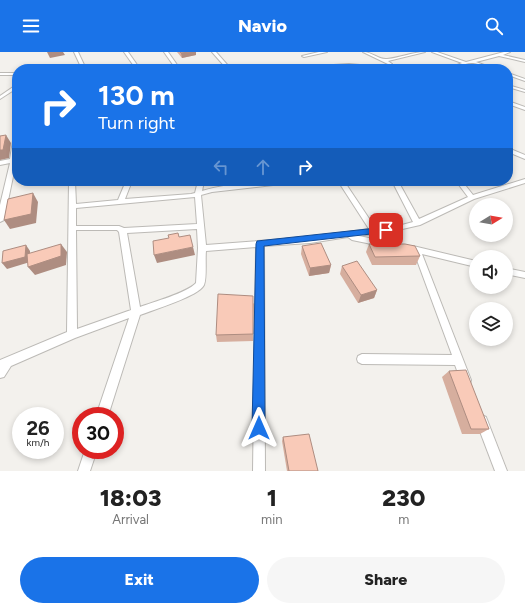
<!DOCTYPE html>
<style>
:root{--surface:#fff;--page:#f6f6f6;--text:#222;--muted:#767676;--accent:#1a73e8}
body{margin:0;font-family:Figtree,sans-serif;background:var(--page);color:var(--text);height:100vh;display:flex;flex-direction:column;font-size:15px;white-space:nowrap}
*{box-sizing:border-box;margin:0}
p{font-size:13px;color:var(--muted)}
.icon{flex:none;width:22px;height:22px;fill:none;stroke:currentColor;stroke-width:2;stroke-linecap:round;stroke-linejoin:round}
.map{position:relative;height:419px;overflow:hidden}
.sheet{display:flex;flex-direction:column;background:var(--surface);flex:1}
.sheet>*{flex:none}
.banner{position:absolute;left:12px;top:12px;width:501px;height:122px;border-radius:16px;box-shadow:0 2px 6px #0003;background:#1a73e8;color:#fff;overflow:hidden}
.needle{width:26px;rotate:79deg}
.controls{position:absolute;left:469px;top:146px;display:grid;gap:8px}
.controls a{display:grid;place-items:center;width:44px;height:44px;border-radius:50%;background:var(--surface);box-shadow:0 2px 6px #0003;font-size:20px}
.speed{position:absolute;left:12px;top:355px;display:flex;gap:8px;font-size:20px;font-weight:700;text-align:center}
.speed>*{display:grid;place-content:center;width:52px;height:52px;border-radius:50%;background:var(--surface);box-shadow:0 2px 6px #0003;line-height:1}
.speed small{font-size:10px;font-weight:400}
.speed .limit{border:6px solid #d22;background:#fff;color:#111}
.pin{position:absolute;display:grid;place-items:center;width:34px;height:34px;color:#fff;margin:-17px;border-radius:8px;box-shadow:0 2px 6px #0006}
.me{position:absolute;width:44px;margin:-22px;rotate:0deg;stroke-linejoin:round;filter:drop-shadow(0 0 3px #0008)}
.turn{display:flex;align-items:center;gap:14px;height:84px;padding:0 20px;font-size:18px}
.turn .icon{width:52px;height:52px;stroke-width:2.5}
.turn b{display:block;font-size:28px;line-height:34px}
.lanes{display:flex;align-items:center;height:38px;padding:0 20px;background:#0003;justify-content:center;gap:20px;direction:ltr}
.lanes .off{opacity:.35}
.eta{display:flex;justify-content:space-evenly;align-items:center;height:68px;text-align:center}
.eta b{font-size:24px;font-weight:800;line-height:28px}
.cta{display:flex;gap:8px;margin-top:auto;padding:8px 20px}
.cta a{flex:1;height:46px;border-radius:24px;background:var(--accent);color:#fff;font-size:16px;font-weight:800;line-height:46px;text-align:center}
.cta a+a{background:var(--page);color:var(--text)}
header{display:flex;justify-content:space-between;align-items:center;height:52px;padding:0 20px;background:var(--accent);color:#fff;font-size:18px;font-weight:800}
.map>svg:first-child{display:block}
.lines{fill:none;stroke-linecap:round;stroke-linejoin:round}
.minor-casing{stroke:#bcbab6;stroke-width:2}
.minor{fill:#fff;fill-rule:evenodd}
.wall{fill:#d6ae9e}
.shaded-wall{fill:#ae8d81}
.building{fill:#f9cab8;stroke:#ae8d81}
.route{fill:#1a73e8;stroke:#114b97}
</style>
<header><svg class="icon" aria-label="menu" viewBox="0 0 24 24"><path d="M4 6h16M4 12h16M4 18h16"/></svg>Navio<svg class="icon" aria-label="search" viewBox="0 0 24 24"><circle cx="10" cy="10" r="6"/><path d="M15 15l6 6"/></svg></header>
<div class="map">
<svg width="525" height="419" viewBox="0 0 525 419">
<rect width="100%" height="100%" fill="#f3f1ed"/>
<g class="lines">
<g class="minor-casing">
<g id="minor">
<path d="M74,0H78L86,17H82Z"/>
<path d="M124,0H128L140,17H136Z"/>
<path d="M164,0H168L180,17H176Z"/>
<path d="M212,0H216L231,17H227Z"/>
<path d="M319,0H327L304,5L302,4Z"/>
<path d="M363,0C372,0 379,8 387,7C400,6 412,0 425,0L388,9L392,12L390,13Z"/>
<path d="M432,0H437L466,10L504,0H510L503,3L525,8V10L499,4L476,10L495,17C487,17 481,12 473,11C465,10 456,17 448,17L462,11Z"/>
<path d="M349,12L403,17L349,14L285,17L287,16Z"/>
<path d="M156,16H171L173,17H154Z"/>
<rect x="0" y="21" width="17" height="2"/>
<path d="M508,21L525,27V29L508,23Z"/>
<path d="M16,33H17V36L0,47V44Z"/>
<path d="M508,33L525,38V40L508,35Z"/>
<path d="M508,49L525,55V58L508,52Z"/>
<path d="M17,81V110H16L4,168L0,170V153L10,111L0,113V109L10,107L14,83Z"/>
<path d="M508,96L525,103V107L508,100Z"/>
<path d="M525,127V131L474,147L420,173L398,178L359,184L399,192L400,194L399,196L396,197L352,188L348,185L310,191L264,194L265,419H253L256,195L206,199C205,208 207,225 204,233C199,244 153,258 140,263L108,364H96L129,266L75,286L11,314L4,325L0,326V308L67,280L69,129H75L76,152L118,148L126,129H132L125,147L191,142L195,141L198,129H204L202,139C228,131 266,129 293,129L290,131L212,140L201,143L206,193L310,185L369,177L338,129H344L376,177L398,174L413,170L392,129H398L419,167L468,145L456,129H462L473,143ZM195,145L197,172L124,176L119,174H76V156ZM197,177L198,196L196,231C187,241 153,250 140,255L127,181ZM76,178H117L119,180L131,258L77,277Z"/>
<path d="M413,194L476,209V215L422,202L471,328L470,332L466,333L462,332L455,313L362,312L358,310L357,307L358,304L362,302L452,303L414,200L410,199L409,197Z"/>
<path d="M506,216L525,220V226L506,222Z"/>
<path d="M482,363L486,365L507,419H495L476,369L478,365Z"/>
<path d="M85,398H97L90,419H78Z"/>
</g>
</g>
<use href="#minor" class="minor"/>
</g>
<g class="wall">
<path d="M177,0H196V3L182,6Z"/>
<path d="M369,192L420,204L416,213H372L366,200Z"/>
<path d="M302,194L331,213L329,221L309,224L301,202Z"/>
<path d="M342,214L377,238L374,246L358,251L340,222Z"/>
<path d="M254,251L253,289L217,290L216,283Z"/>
<path d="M449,319L489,377L480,382H462L442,325Z"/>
<path d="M283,385L318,419H287L282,389Z"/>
</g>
<g class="shaded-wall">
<path d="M47,0H63L65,3L50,6Z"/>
<path d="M190,0H196V3L182,6L181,1Z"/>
<path d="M6,83L11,91L9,106L0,108V98Z"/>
<path d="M33,141L38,150L36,171L10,177L4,168Z"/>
<path d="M61,192L67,200L66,213L35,223L28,215Z"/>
<path d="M26,193L30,199V210L7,217L2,211Z"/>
<path d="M193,195L195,203L157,211L154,203Z"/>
<path d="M331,213L329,221L309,224L310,216Z"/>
<path d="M377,238L374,246L358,251L361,243Z"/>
</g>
<g class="building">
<path d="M180,0H190L181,1Z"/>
<path d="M312,16V17H293Z"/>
<path d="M6,83L3,98H0V84Z"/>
<path d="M33,141L31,162L4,168L8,147Z"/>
<path d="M178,181L179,185L190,183L193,195L154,203L153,189L169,186L168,183Z"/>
<path d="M321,191L331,213L310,216L302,194Z"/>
<path d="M61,192V204L28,215L27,202Z"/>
<path d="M369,192H405L415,194L420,204L375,205Z"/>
<path d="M26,193L25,205L2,211L3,199Z"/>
<path d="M357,209L377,238L361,243L342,214Z"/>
<path d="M218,242L253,244V282L216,283Z"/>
<path d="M466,318L489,377H471L449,319Z"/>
<path d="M309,382L318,419H289L283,385Z"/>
</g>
<path class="route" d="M386,175L390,178L389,180L264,194L265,376L264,380L259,382L254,380L252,376L256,192L257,189Z"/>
</svg>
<div class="controls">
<a><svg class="needle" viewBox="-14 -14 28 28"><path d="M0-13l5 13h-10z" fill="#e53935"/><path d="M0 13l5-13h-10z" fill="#767676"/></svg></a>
<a><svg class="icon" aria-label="sound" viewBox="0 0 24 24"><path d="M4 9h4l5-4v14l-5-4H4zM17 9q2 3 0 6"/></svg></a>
<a><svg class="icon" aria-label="layers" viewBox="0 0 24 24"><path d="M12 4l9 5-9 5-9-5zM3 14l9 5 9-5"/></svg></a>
</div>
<div class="speed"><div>26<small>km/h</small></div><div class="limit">30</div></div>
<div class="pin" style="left:386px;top:178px;background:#d93025"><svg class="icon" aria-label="arrive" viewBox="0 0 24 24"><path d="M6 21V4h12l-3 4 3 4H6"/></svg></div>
<svg class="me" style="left:259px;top:376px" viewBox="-20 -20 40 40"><path d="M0-17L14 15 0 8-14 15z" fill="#1a73e8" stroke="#fff" stroke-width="4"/></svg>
<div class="banner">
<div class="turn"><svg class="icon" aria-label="right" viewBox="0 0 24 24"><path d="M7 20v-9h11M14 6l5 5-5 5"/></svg><div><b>130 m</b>Turn right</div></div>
<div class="lanes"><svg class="icon off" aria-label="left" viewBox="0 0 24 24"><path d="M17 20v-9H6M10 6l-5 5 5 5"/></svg><svg class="icon off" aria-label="ahead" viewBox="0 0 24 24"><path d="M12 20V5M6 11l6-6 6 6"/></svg><svg class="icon" aria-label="right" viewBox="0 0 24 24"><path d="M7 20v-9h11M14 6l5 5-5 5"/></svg></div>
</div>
</div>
<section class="sheet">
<div class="eta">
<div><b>18:03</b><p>Arrival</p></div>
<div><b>1</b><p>min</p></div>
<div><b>230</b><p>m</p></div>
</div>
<div class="cta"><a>Exit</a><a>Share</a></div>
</section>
